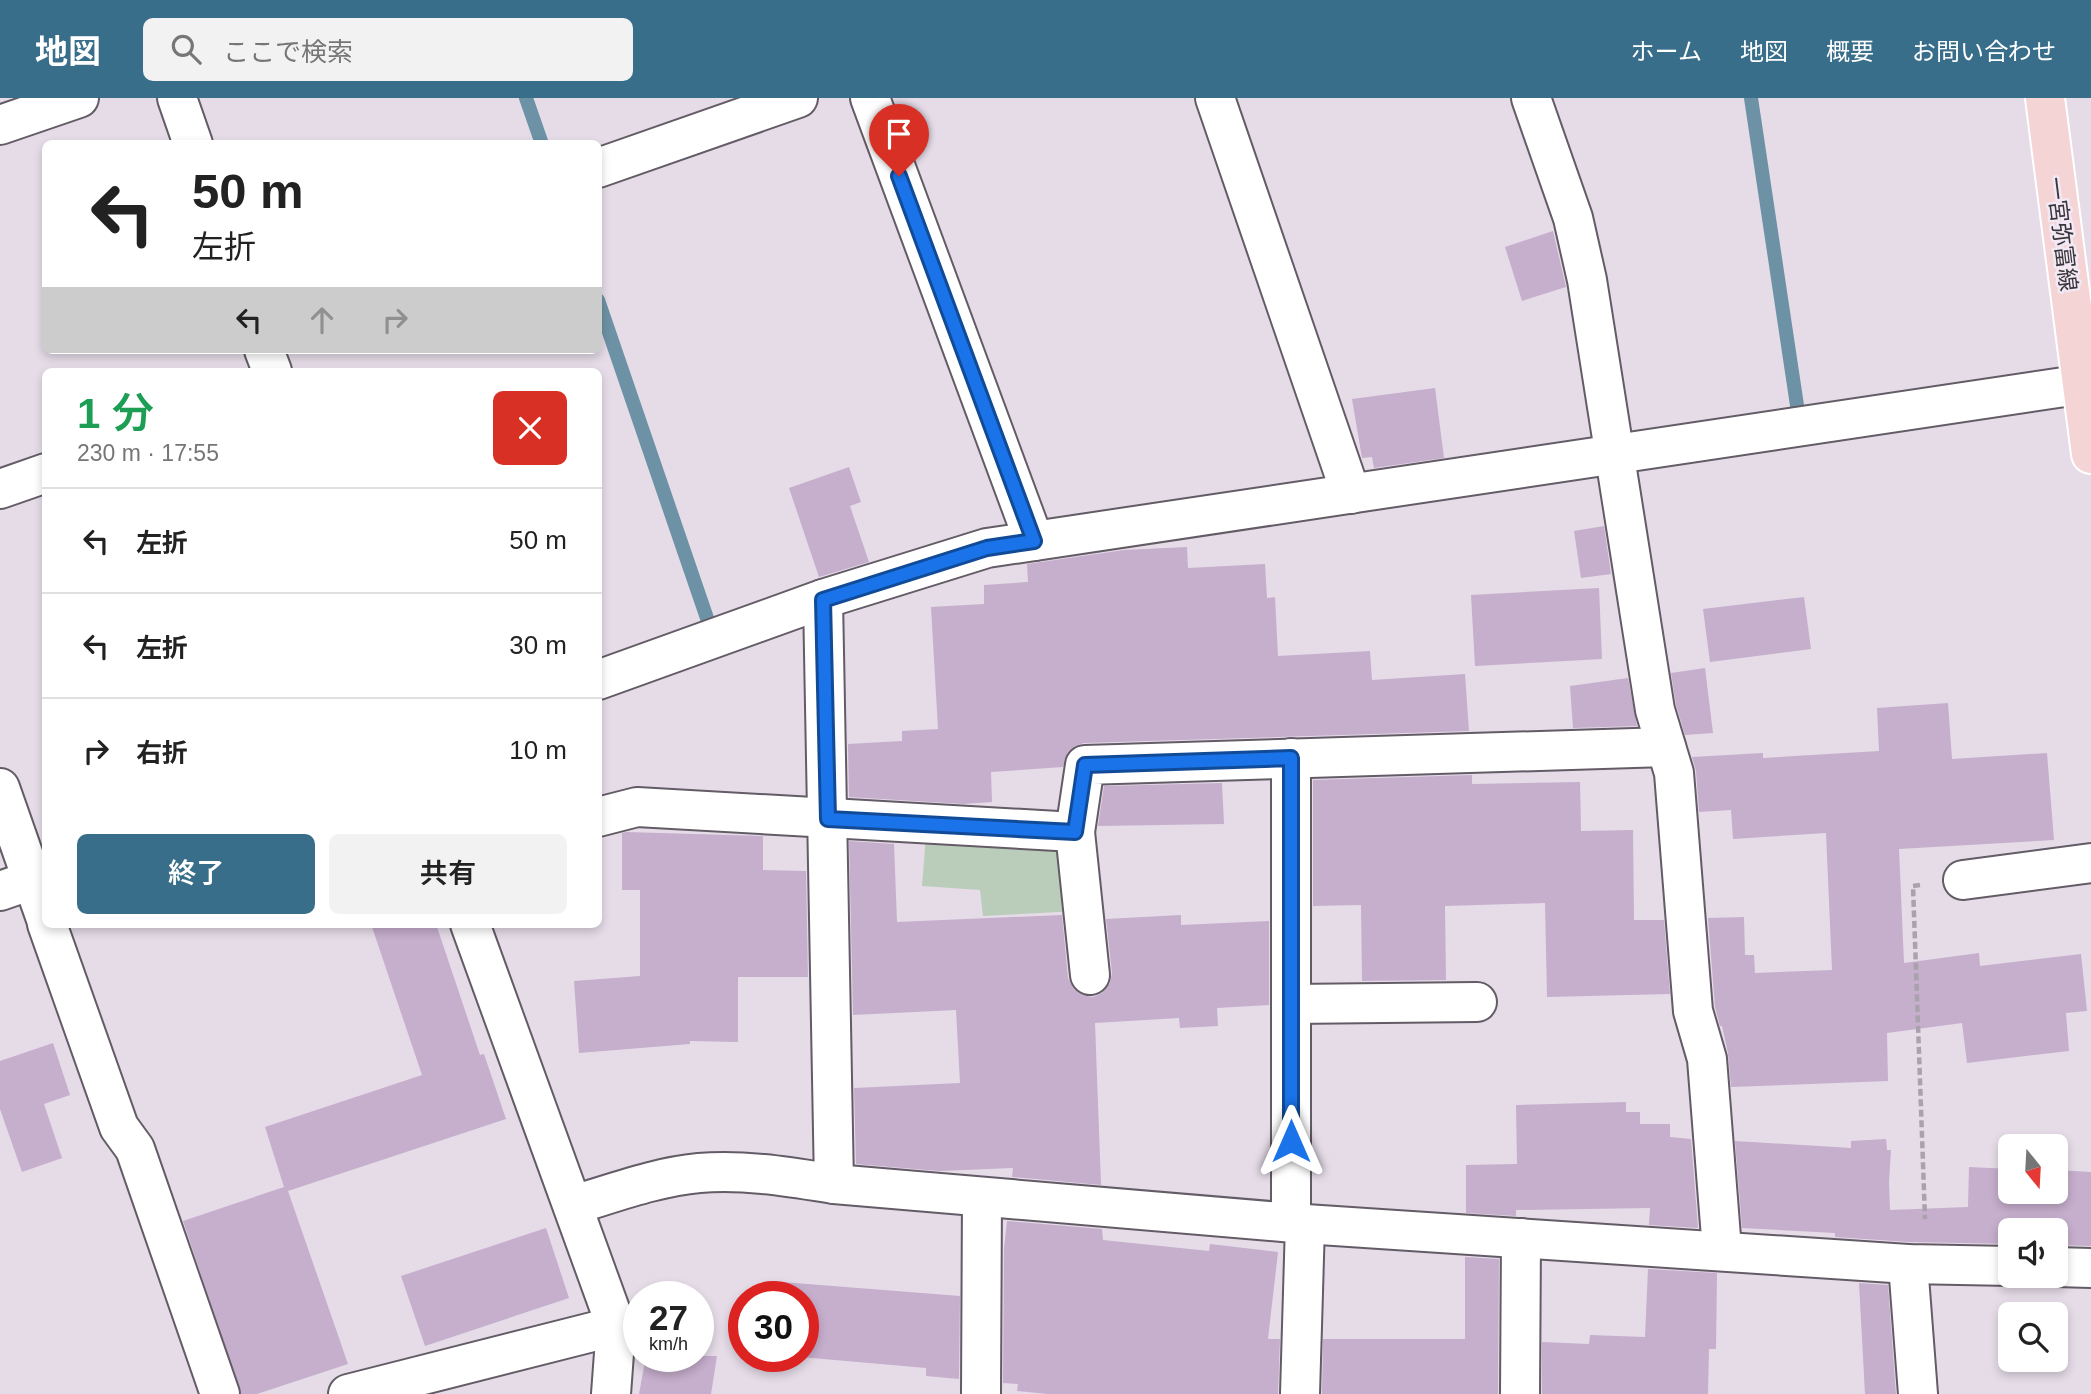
<!DOCTYPE html>
<html lang="ja">
<meta charset="utf-8">
<style>
:root{--surface:#fff;--page:#f2f2f2;--text:#222;--muted:#767676;--line:#e0e0e0;--accent:#396e8a}
body{margin:0;font-family:Helvetica,"Noto Sans JP",sans-serif;background:var(--page);color:var(--text);height:100vh;display:flex;flex-direction:column;font-size:26px;white-space:nowrap}
*{box-sizing:border-box;margin:0}
p{font-size:23px;color:var(--muted)}
.icon{flex:none;width:38px;height:38px;fill:none;stroke:currentColor;stroke-width:2;stroke-linecap:round;stroke-linejoin:round}
.map{position:relative;flex:1;overflow:hidden}
.panel{position:absolute;left:42px;top:270px;width:560px;height:560px;display:flex;flex-direction:column;background:var(--surface);border-radius:10px;box-shadow:0 4px 10px #0003}
.panel>*{flex:none}
.top-card{position:absolute;left:42px;top:42px;width:560px;height:214px;border-radius:10px;box-shadow:0 4px 10px #0003;background:#fff;color:var(--text);overflow:hidden}
.needle{width:46px;rotate:162deg}
.buttons{position:absolute;left:1998px;top:1036px;display:grid;gap:14px}
.buttons a{display:grid;place-items:center;width:70px;height:70px;border-radius:10px;background:var(--surface);box-shadow:0 4px 10px #0003;font-size:35px}
.speed{position:absolute;left:623px;top:1183px;display:flex;gap:14px;font-size:35px;font-weight:700;text-align:center}
.speed>*{display:grid;place-content:center;width:91px;height:91px;border-radius:50%;background:var(--surface);box-shadow:0 4px 10px #0003;line-height:1}
.speed small{font-size:18px;font-weight:400}
.speed .limit{border:10px solid #d22;background:#fff;color:#111}
.pin{position:absolute;display:grid;place-items:center;width:60px;height:60px;color:#fff;margin:-72px -30px;border-radius:50% 50% 50% 0;rotate:-45deg;box-shadow:0 0 7px #0007}
.pin .icon{rotate:45deg}
.me{position:absolute;width:77px;margin:-38px;rotate:0deg;stroke-linejoin:round;filter:drop-shadow(0 0 5px #0008)}
.turn{display:flex;align-items:center;gap:24px;height:147px;padding:0 35px;font-size:32px}
.turn .icon{width:91px;height:91px;stroke-width:2.5}
.turn b{display:block;font-size:49px;line-height:60px}
.lanes{display:flex;align-items:center;height:66px;padding:0 35px;background:#0003;justify-content:center;gap:35px;direction:ltr}
.lanes .off{opacity:.35}
.round{display:grid;place-items:center;flex:none;width:74px;height:74px;border-radius:10px;background:var(--page)}
.summary{display:flex;align-items:center;justify-content:space-between;height:119px;padding:0 35px}
h1{font-size:42px;font-weight:600;line-height:52px;color:#1e9e55}
.primary-button{display:flex;gap:14px;margin-top:auto;padding:14px 35px}
.primary-button a{flex:1;height:80px;border-radius:10px;background:var(--accent);color:#fff;font-size:28px;font-weight:600;line-height:80px;text-align:center}
.primary-button a+a{background:var(--page);color:var(--text)}
ul{padding:0;list-style:none}
li{display:flex;align-items:center;gap:21px;height:105px;padding:0 35px;border-top:2px solid var(--line)}
li div{flex:1}
li b{display:block;font-size:26px}
li em{font-style:normal}
header{display:flex;align-items:center;gap:42px;box-sizing:border-box;height:98px;padding:0 35px;background:var(--accent);color:#fff}
header strong{font-size:33px}
nav{display:flex;gap:38px;margin-inline-start:auto;font-size:24px}
.search{width:490px;height:63px;background:var(--page);display:flex;align-items:center;gap:18px;box-sizing:border-box;padding:0 24px;border-radius:10px;color:var(--muted);font-size:26px}
.map>svg:first-child{display:block}
.green{fill:#bacdbb}
.lines{fill:none;stroke-linecap:round;stroke-linejoin:round}
.stream{stroke:#6d92a5;stroke-width:14}
.building{fill:#c6aecd}
.minor-casing{stroke:#635b65;stroke-width:42}
.major-casing{stroke:#fff;stroke-width:42}
.path{stroke:#a9a2ac;stroke-width:4.5;stroke-dasharray:7 3.5;stroke-linecap:butt}
.minor{stroke:#fff;stroke-width:38}
.major{stroke:#f5d4d6;stroke-width:38}
.route-casing{stroke:#114b97;stroke-width:18}
.route{stroke:#1a73e8;stroke-width:12}
.labels{text-anchor:middle;dominant-baseline:central;stroke-width:5;stroke-linejoin:round;paint-order:stroke}
.street-label{font-size:23px;fill:#3a373c;stroke:#f3e9f5}
</style>
<header>
<strong>地図</strong>
<div class="search"><svg class="icon" aria-label="search" viewBox="0 0 24 24"><circle cx="10" cy="10" r="6"/><path d="M15 15l6 6"/></svg>ここで検索</div>
<nav><a>ホーム</a><a>地図</a><a>概要</a><a>お問い合わせ</a></nav>
</header>
<div class="map">
<svg width="2091" height="1296" viewBox="0 0 2091 1296">
<rect width="100%" height="100%" fill="#e5dce8"/>
<path class="green" d="M926,738L1071,748L1078,813L983,818L980,792L922,788Z"/>
<g class="lines">
<g class="stream">
<path d="M526,0L542,46"/>
<path d="M1751,0L1798,314"/>
<path d="M598,202L709,526"/>
</g>
</g>
<g class="building">
<path d="M1553,133L1566,189L1522,203L1505,149Z"/>
<path d="M1435,290L1444,360L1374,370L1372,359L1362,360L1352,301Z"/>
<path d="M849,369L861,404L850,408L869,464L819,479L789,390Z"/>
<path d="M1604,428L1611,476L1581,480L1574,433Z"/>
<path d="M1187,449L1188,470L1265,466L1267,500L1275,499L1278,558L1370,553L1372,582L1465,576L1469,633L1084,645L1075,648L1068,654L1063,669L991,674L992,704L964,706L849,699L848,646L902,643V633L938,631L931,509L984,506V487L1028,484L1027,466L1124,452Z"/>
<path d="M1599,490L1602,561L1475,568L1471,497Z"/>
<path d="M1804,499L1811,551L1710,564L1703,511Z"/>
<path d="M1705,570L1713,635L1685,637L1676,607L1671,575Z"/>
<path d="M1628,580L1637,628L1573,630L1570,588Z"/>
<path d="M1948,605L1952,661L2047,655L2054,742L1899,751L1904,865L1979,855L1980,868L2081,856L2087,913L2066,915L2069,953L1967,965L1962,925L1887,935L1888,983L1731,989L1728,955L1722,928H1720L1715,909L1708,820L1744,819L1745,857H1754L1755,875L1832,872L1826,735L1733,741L1731,712L1699,714L1696,673L1692,659L1763,655V660L1879,653L1877,610Z"/>
<path d="M1472,677V686L1580,684L1581,733L1633,732L1634,822H1664L1670,896L1547,899L1545,805L1445,808L1446,882L1362,883L1361,807L1313,808V682Z"/>
<path d="M1222,685L1224,726L1098,728L1104,688Z"/>
<path d="M626,734L763,738V772L806,773L808,879H738V944L690,943V946L579,955L574,883L640,878V792H622V735Z"/>
<path d="M849,743L894,746L897,824L1062,817L1068,880L1073,890L1082,897L1093,899L1102,895L1110,885L1112,875L1106,821L1181,817V827L1269,823V907L1217,910L1218,928L1180,930L1179,920L1095,925L1101,1087L1012,1079L1013,1070L939,1073L856,1066L854,990L960,985L956,912L853,917Z"/>
<path d="M371,826H436L480,957L484,956L506,1021L288,1093L348,1266L257,1296H241L183,1123L284,1089L265,1029L422,977Z"/>
<path d="M53,945L70,997L44,1006L62,1060L22,1074L0,1011V963Z"/>
<path d="M1626,1004V1014H1640V1026H1670V1039L1691,1041L1698,1130L1649,1127L1650,1110L1516,1112V1118L1466,1115V1067L1517,1066L1516,1007Z"/>
<path d="M1886,1041L1887,1052H1891L1889,1084L1890,1112L1968,1109L1969,1069L2011,1071V1094H2056V1072L2091,1074V1148L2056,1147V1132H2011V1146L1909,1144L1835,1139V1135L1742,1130L1735,1043L1851,1050V1043Z"/>
<path d="M1007,1123L1102,1131L1103,1142L1209,1153L1210,1146L1278,1154L1268,1241H1280L1278,1296H1048L1017,1293L1018,1286L1003,1285L1004,1151Z"/>
<path d="M546,1130L569,1200L425,1248L401,1178Z"/>
<path d="M1465,1159L1499,1161L1498,1296H1322L1323,1241H1465Z"/>
<path d="M1648,1171L1717,1175L1716,1251H1709L1708,1296H1542V1244L1589,1246L1590,1237L1645,1239Z"/>
<path d="M782,1184L960,1198L959,1281L926,1278V1270L789,1258H803V1199H781Z"/>
<path d="M1859,1185L1888,1187L1896,1296H1865Z"/>
<path d="M646,1258H717L711,1296H639Z"/>
</g>
<g class="lines">
<g class="minor-casing">
<g id="minor">
<path d="M177,0L193,46"/>
<path d="M870,0L1034,443"/>
<path d="M1215,0L1351,396"/>
<path d="M1531,0L1573,120L1587,182L1655,612L1674,675L1693,913L1707,961L1722,1152"/>
<path d="M0,27L79,0"/>
<path d="M598,70L798,0"/>
<path d="M264,252L272,273"/>
<path d="M0,391L46,375"/>
<path d="M823,501L834,1086"/>
<path d="M598,582L823,501L987,450L2091,285"/>
<path d="M1291,660V1125"/>
<path d="M0,690L46,821"/>
<path d="M598,719L637,709L1075,734L1085,667L1666,649"/>
<path d="M1075,734L1090,877"/>
<path d="M1963,782L2091,765"/>
<path d="M0,793L46,777"/>
<path d="M47,826L119,1029L135,1051L220,1296"/>
<path d="M470,826L616,1228L611,1296"/>
<path d="M1291,906L1477,904"/>
<path d="M573,1107C614,1095 656,1079 699,1075C744,1071 790,1079 834,1086L1305,1126L1908,1166L2011,1168"/>
<path d="M1908,1166L1918,1296"/>
<path d="M2056,1169L2091,1170"/>
<path d="M348,1296L616,1228"/>
<path d="M981,1296L982,1099"/>
<path d="M1300,1296L1305,1126"/>
<path d="M1520,1296L1521,1140"/>
</g>
</g>
<g class="major-casing">
<path id="major" d="M2045,0L2091,356"/>
</g>
<path class="path" d="M1920,787L1913,788L1925,1121"/>
<use href="#minor" class="minor"/>
<use href="#major" class="major"/>
</g>
<g class="lines">
<g class="route-casing">
<path id="route" d="M899,78L1034,443L987,450L823,502L828,721L1075,734L1085,667L1291,660V1043"/>
</g>
<use href="#route" class="route"/>
</g>
<g class="labels">
<g class="street-label">
<text transform="translate(2062 136) rotate(83)">一宮弥富線</text>
</g>
</g>
</svg>
<div class="buttons">
<a><svg class="needle" viewBox="-14 -14 28 28"><path d="M0-13l5 13h-10z" fill="#e53935"/><path d="M0 13l5-13h-10z" fill="#767676"/></svg></a>
<a><svg class="icon" aria-label="sound" viewBox="0 0 24 24"><path d="M4 9h4l5-4v14l-5-4H4zM17 9q2 3 0 6"/></svg></a>
<a><svg class="icon" aria-label="search" viewBox="0 0 24 24"><circle cx="10" cy="10" r="6"/><path d="M15 15l6 6"/></svg></a>
</div>
<div class="speed"><div>27<small>km/h</small></div><div class="limit">30</div></div>
<div class="pin" style="left:899px;top:78px;background:#d93025"><svg class="icon" aria-label="arrive" viewBox="0 0 24 24"><path d="M6 21V4h12l-3 4 3 4H6"/></svg></div>
<svg class="me" style="left:1291px;top:1043px" viewBox="-20 -20 40 40"><path d="M0-17L14 15 0 8-14 15z" fill="#1a73e8" stroke="#fff" stroke-width="4"/></svg>
<div class="top-card">
<div class="turn"><svg class="icon" aria-label="left" viewBox="0 0 24 24"><path d="M17 20v-9H6M10 6l-5 5 5 5"/></svg><div><b>50 m</b>左折</div></div>
<div class="lanes"><svg class="icon" aria-label="left" viewBox="0 0 24 24"><path d="M17 20v-9H6M10 6l-5 5 5 5"/></svg><svg class="icon off" aria-label="ahead" viewBox="0 0 24 24"><path d="M12 20V5M6 11l6-6 6 6"/></svg><svg class="icon off" aria-label="right" viewBox="0 0 24 24"><path d="M7 20v-9h11M14 6l5 5-5 5"/></svg></div>
</div>
<section class="panel">
<div class="summary"><div><h1>1 分</h1><p>230 m · 17:55</p></div><a class="round" style="background:#d93025;color:#fff"><svg class="icon" aria-label="close" viewBox="0 0 24 24"><path d="M6 6l12 12M18 6L6 18"/></svg></a></div>
<ul>
<li><svg class="icon" aria-label="left" viewBox="0 0 24 24"><path d="M17 20v-9H6M10 6l-5 5 5 5"/></svg><div><b>左折</b></div><em>50 m</em></li>
<li><svg class="icon" aria-label="left" viewBox="0 0 24 24"><path d="M17 20v-9H6M10 6l-5 5 5 5"/></svg><div><b>左折</b></div><em>30 m</em></li>
<li><svg class="icon" aria-label="right" viewBox="0 0 24 24"><path d="M7 20v-9h11M14 6l5 5-5 5"/></svg><div><b>右折</b></div><em>10 m</em></li>
</ul>
<div class="primary-button"><a>終了</a><a>共有</a></div>
</section>
</div>
